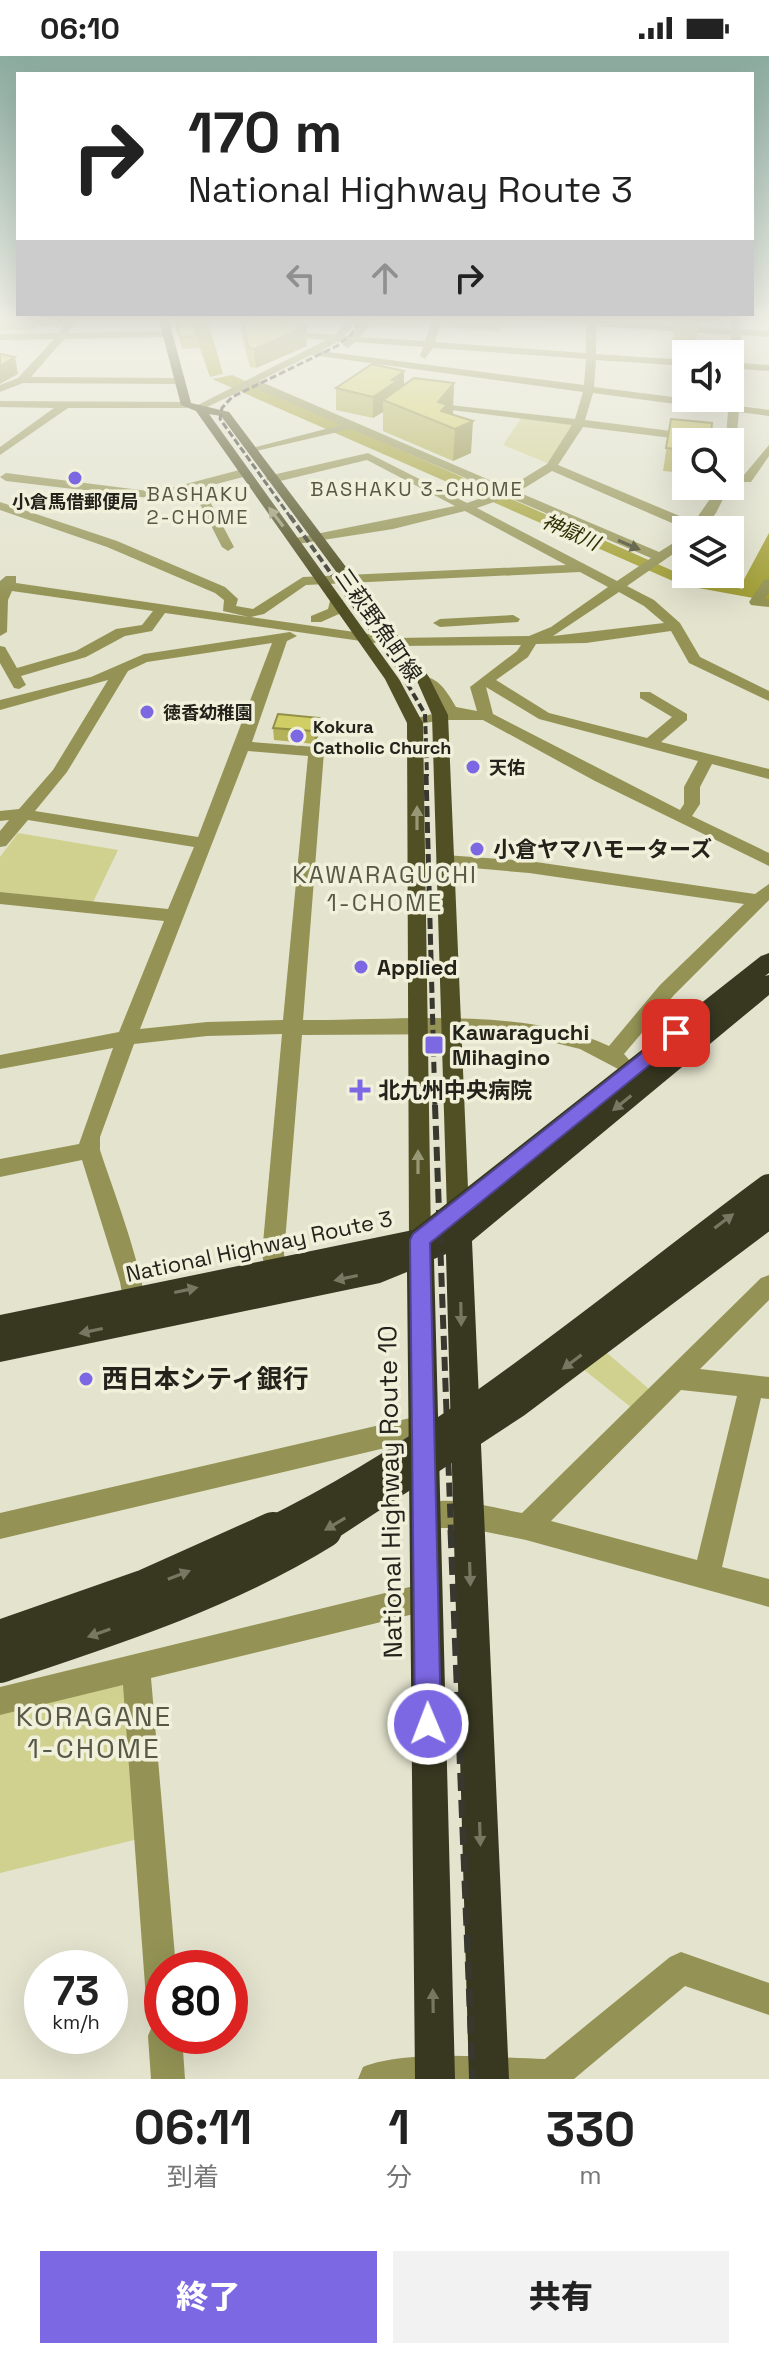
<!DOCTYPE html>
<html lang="ja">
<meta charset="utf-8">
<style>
:root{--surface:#fff;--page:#f2f2f2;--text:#222;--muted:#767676;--accent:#7d68e3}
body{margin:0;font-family:"Space Grotesk","Noto Sans JP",sans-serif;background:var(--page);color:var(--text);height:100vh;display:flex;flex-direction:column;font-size:30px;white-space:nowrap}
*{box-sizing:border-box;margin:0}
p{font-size:26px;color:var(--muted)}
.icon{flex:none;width:44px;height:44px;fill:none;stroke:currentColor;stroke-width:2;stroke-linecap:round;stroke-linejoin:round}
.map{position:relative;height:2023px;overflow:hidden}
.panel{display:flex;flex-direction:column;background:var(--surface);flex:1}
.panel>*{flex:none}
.top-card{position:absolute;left:16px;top:16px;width:738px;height:244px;border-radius:0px;box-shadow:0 8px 32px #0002;background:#fff;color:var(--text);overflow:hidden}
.tools{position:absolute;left:672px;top:284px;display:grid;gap:16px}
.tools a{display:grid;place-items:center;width:72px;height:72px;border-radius:0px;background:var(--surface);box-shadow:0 8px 32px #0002;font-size:40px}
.speed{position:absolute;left:24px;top:1894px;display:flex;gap:16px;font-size:40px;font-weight:700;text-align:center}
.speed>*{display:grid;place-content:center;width:104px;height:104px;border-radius:50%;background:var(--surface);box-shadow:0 8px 32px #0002;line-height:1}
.speed small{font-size:20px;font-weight:400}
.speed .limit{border:12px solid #d22;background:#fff;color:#111}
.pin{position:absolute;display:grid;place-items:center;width:68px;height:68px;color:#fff;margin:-34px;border-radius:16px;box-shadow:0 4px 12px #0006}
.me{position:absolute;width:88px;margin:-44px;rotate:359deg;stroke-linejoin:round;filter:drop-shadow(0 0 6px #0008)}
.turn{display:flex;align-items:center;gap:28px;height:168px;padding:0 40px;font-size:36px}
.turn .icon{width:104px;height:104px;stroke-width:2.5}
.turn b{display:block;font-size:56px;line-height:68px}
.lanes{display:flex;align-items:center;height:76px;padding:0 40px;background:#0003;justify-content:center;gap:40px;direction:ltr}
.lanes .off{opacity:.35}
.eta{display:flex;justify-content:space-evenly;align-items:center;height:136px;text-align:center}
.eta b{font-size:48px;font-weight:800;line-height:56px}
.primary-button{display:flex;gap:16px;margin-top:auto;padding:16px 40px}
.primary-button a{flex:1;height:92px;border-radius:0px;background:var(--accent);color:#fff;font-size:32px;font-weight:800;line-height:92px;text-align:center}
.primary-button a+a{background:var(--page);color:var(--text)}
.status{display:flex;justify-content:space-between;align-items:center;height:56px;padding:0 40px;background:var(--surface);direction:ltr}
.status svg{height:22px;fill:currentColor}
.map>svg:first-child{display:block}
.green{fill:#d0d08f}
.water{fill:#a3a035}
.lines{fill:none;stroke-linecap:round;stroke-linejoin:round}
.minor{fill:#949355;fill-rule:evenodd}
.major{fill:#515024;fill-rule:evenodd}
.highway{fill:#383821;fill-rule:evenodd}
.rail-far4{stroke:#38382f;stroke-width:3;stroke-dasharray:7 3;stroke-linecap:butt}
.rail-far3{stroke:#38382f;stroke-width:4;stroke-dasharray:8 4;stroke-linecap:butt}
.rail-far2{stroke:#38382f;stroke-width:5;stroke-dasharray:11 5;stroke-linecap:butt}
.rail-far1{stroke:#38382f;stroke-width:6;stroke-dasharray:14 7;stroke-linecap:butt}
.rail{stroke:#38382f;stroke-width:7;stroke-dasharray:18 9;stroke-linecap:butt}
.highway-bridge-far1{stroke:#383821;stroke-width:28}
.highway-bridge{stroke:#383821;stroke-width:36}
.wall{fill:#b4b158}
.shaded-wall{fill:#929047}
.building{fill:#d1ce66;stroke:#929047;stroke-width:2}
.oneway{fill:#999876}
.oneway2{fill:#4b4a30}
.oneway3{fill:#787862}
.route{fill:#7d68e3;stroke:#514494;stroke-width:2}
.poi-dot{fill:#7d68e3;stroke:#f0f0db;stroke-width:3}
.labels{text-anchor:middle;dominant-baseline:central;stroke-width:7;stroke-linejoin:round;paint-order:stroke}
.far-poi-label{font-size:18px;font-weight:bold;fill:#23231c;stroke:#f0f0db;text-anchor:start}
.far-neighbourhood-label{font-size:20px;letter-spacing:2px;fill:#585846;stroke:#f0f0db}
.far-water-label{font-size:20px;font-style:italic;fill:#2e2d00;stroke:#f0f0db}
.street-label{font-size:22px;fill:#23231c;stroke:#f0f0db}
.poi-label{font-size:22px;font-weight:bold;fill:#23231c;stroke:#f0f0db;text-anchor:start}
.neighbourhood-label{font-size:24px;letter-spacing:2px;fill:#585846;stroke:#f0f0db}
.near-poi-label{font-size:26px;font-weight:bold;fill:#23231c;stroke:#f0f0db;text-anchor:start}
.near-street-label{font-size:26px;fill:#23231c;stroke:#f0f0db}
.near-neighbourhood-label{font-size:28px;letter-spacing:2px;fill:#585846;stroke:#f0f0db}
</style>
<div class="status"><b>06:10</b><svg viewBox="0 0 49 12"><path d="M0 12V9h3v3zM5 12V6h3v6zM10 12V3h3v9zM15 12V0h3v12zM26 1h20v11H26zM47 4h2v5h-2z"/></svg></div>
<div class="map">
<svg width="769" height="2023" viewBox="0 0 769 2023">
<rect width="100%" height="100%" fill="#e3e3ce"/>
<g class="green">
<path d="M522,361L574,369L547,407L503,389Z"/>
<path d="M18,777L118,794L93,846L0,836V801Z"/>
<path d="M572,1267L649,1333L632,1352L548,1285Z"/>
<path d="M131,1625L138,1783L0,1817V1658Z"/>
</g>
<g class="water">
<path d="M189,261H207L223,318L210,321Z"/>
<path d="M232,319L689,522L743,533L741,529L769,477V545L682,529L212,323Z"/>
</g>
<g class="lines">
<g class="minor">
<path d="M69,261H79L68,277L167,275L172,278L167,281L64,283L31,321L178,322L183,325L178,328L23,327L0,336V329L18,322L54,283L0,284V278L58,277Z"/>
<path d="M284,261H294L286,275L335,279L350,261H360L345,280H350L366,261H376L360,281L425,285L433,261H443L435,286L586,297V269L495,261L586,264L596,261V264L731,273L730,261H740L741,273L769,275V281L741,279V307L769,309V315L741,313L739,350L769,354V360L739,356L734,407L730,408V386H704L583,371L558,409L694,466L719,430L730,429L716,457L702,474H688L552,415L518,436L659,496L686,479V489L627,530L654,544L680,567L700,601L769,635V645L689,607L671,575L586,587L536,588L528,601L496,624L549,657L647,682L672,661L640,642V636H650L687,658V664L661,686L769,713V723L712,708L700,731V748L692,760L769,797V810L595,725L483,664H441L410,670V664L443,655L433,637L419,627V621C438,619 447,636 456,651L477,655L470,631L517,595L521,589L396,590L165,557L152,575L125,580L86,601L21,620L26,629L19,633L14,632L0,607V590L5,591L17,612L76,595L116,573L142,569L153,555L12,535L8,544L7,576L0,580V525L6,520H16V527L249,561L223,555L224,544L215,537L107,491L0,454V446L117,485L225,531L238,543L236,550L253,553L303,521L566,509L465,455L393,473L291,489L290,486L296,482L455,450L367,404L272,427L266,423L268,420L368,397L467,447L498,436L351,373L248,397V393L341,369L251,330L203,353L194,351L326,284L277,280ZM596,270L731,279L728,348L594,331L596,304L686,310V304L596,298ZM339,285L345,286L343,289L348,292L355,286L423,291L420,300L425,303L433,292L586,303L584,329L321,295ZM311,299L583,336L575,363L423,346L422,348L427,351L572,369L547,408L508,432L259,325ZM593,337L728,355L726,382L585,364ZM508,441L651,502L617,525L477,452ZM580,516L608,531L551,571L529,580L396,582L251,561L264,558L306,529ZM619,536L644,550L664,567L553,580ZM486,631L539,663L698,705L684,731V748L680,754L493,658Z"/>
<path d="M0,345L186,346L191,349L186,352H68L0,399V391L54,352L0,351Z"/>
<path d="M769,389V400L751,426H730V418L744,419Z"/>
<path d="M243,413L249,417L247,420L174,439L208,442L234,491L228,495L222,491L200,448L6,425L0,421L6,417L156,436Z"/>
<path d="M769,523V537L765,543H769V551L751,549L749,546L764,524Z"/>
<path d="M331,541L343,544L339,558L321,566H311V560L328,553Z"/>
<path d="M513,559L520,563L518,566L440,571L433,567L440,563Z"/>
<path d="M290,576L297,580L287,585L252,686L316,691L324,696L303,964C396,965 524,950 609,990L660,929L744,848L529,817L439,809L436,805L445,799L529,805L755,838L769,828V844L674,939L624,998L632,1007L622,1015L580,993L535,982L481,978L302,979L284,1198L286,1216L283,1223L275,1226L267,1223L262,1198L282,978L207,980L134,988L100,1081V1094C110,1126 155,1240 143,1265L135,1268L127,1265L120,1226L82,1104L0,1121V1103L79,1088L113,992L0,1013V999L119,976L164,865L0,848V836L168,853L194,791L28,764L6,790L0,791V775L9,764L0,765V755L19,753L53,714L108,624L0,654V644L91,621L144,598ZM272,587L198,781L35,755L67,716L128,615L147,606ZM248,695L308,700L283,964L207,966L140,973Z"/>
<path d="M769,1219V1244L700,1313L769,1321V1343L761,1342L722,1511L769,1523V1551L526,1484L467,1472H425L416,1468L412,1459L416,1450C447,1437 489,1451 522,1457L761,1222ZM681,1334L737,1340L697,1504L551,1465Z"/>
<path d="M423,1359L432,1363L435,1371L432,1379L423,1383L0,1483V1457Z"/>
<path d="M426,1527L436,1531L440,1541L436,1551L426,1555L151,1622L176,1912H162V1959L150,1955L146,1943L123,1629L0,1659V1631Z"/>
<path d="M681,1896L769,1927V1959L685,1930L574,2023H358L363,2011C408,1993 495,2002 545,2003L670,1901Z"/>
<path d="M162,1965V1980H182L185,2023H151L148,1980L153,1968Z"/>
</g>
<path class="major" d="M158,261H168L191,347L229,356L429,621L448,659L469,1156L466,1162L458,1165L450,1162L447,1156L432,659L417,625L221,360L209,358L399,623L423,667L431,1184L428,1191L420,1193L412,1191L409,1184L407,667L385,623L196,355L181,349Z"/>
<path class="highway" d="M769,897V917L765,920L769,919V939L472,1185L509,2023H469L446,1198L434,1203L455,2023H415L407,1216L380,1227L0,1306V1259L413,1174L761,900Z"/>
<path class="rail-far4" d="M291,462L220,363L222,352L232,341L337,290L351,279L362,261"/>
<path class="rail-far3" d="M290,460L397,610L425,658L427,720"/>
<path class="rail-far2" d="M426,718L435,1051"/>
<path class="rail-far1" d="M435,1049L451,1476"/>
<path class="rail" d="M451,1474L473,2023"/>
<g class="highway-bridge-far1">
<path d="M269,1476C451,1388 607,1252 769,1132"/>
<path d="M321,1476L516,1348L769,1158"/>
</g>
<g class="highway-bridge">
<path d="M0,1582L146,1531L273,1474"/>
<path d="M0,1609C111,1572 224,1536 324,1474"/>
</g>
</g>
<g class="wall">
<path d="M0,261H66L58,271L37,270L33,274H0Z"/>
<path d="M173,261H190L198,280L199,292L182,293Z"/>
<path d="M243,261H281L280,265L307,290L256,312L250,311L242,282L241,263H243Z"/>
<path d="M373,261H408L405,271L373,270Z"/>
<path d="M445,261H504L501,275L444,271Z"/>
<path d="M675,261H700L695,291L672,290Z"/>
<path d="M747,261H769V267L748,266Z"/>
<path d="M404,315V329L454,327L452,358L471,397L453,405L383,375V356L373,362L336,354V332Z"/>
<path d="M671,363L686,386V417L663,415Z"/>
<path d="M320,662V675L315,688L274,684L273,672Z"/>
</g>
<g class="shaded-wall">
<path d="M31,261H35L37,270L33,274Z"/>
<path d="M56,261H66L58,271Z"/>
<path d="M306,271L307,290L256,312L254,293Z"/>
<path d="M15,301L18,318L0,328V310Z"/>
<path d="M404,315V336L383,344V356L373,362V341Z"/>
<path d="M454,327L453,358L447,365L438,346Z"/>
<path d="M473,365L471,397L453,405L455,373Z"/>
<path d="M320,662V675L315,688L314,675Z"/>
</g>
<g class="building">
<path d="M175,261H190L198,280L180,281Z"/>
<path d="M245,261H274L273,263L306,271L254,293L249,292L241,263Z"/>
<path d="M0,298L15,301L0,310Z"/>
<path d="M372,308L404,315L392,324L397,325L373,341L336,332Z"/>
<path d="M414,322L454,327L438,346L447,349L441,355L473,365L455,373L383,344Z"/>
<path d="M671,363L712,367L710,386H686V394L666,392Z"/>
<path d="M278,658L320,662L314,675L273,672Z"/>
</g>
<defs><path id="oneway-solid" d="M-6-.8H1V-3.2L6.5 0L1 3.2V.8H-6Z" transform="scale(2)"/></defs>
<g class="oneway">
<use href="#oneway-solid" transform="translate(276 461) rotate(-127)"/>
<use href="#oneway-solid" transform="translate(417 762) rotate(-90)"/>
<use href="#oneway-solid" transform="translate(418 1106) rotate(-90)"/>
</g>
<use class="oneway2" href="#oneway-solid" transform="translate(629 489) rotate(23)"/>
<g class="oneway3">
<use href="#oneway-solid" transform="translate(622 1047) rotate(141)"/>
<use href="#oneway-solid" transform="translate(724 1165) rotate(-37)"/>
<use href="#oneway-solid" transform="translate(346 1222) rotate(168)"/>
<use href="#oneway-solid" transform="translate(186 1234) rotate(-12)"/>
<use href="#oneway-solid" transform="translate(461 1258) rotate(89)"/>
<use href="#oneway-solid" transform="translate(91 1275) rotate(168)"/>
<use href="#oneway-solid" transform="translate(572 1306) rotate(143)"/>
<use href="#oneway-solid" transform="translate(335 1468) rotate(149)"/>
<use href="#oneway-solid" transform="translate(470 1518) rotate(88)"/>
<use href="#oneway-solid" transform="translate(179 1519) rotate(-21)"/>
<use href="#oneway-solid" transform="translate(99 1577) rotate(161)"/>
<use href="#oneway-solid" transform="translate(480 1778) rotate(88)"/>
<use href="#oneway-solid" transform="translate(433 1945) rotate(-91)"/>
</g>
<linearGradient id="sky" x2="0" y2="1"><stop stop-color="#8caca0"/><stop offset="0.48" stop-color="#f2f2e9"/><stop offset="1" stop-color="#f2f2e9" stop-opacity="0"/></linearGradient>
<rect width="769" height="544" fill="url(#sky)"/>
<path class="route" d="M676,970L685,977L683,982L430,1187L441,1668L438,1677L428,1681L419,1677L415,1668L410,1184L413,1178Z"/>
<g class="poi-dot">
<circle cx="75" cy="422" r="8"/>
<circle cx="147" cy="656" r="8"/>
<circle cx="297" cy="680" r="8"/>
<circle cx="473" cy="711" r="8"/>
<circle cx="477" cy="793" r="8"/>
<circle cx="361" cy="911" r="8"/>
<rect x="424" y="979" width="20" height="20" rx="4"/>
<path d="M356 1022h8v8h8v8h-8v8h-8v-8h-8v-8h8z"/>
<circle cx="86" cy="1323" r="8"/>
</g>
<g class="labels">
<g class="far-poi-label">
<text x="75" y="445" text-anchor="middle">小倉馬借郵便局</text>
<text x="163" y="656">徳香幼稚園</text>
<text x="313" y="670">Kokura<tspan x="313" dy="21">Catholic Church</tspan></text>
<text x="489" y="711">天佑</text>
</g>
<g class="far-neighbourhood-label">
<text x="417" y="433">BASHAKU 3-CHOME</text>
<text x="198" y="438">BASHAKU<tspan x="198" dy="23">2-CHOME</tspan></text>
</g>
<g class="far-water-label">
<text transform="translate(571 476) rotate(24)">神獄川</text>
</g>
<g class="street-label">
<text transform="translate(379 569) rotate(55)">三萩野魚町線</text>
<text transform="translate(259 1190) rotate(-12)">National Highway Route 3</text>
</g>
<g class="poi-label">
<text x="493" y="793">小倉ヤマハモーターズ</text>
<text x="377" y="911">Applied</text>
<text x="452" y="976">Kawaraguchi<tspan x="452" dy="25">Mihagino</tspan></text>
<text x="378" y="1034">北九州中央病院</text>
</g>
<g class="neighbourhood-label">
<text x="385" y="818">KAWARAGUCHI<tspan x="385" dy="28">1-CHOME</tspan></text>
</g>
<g class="near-poi-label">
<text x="102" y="1323">西日本シティ銀行</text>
</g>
<g class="near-street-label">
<text transform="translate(390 1436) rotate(-91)">National Highway Route 10</text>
</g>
<g class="near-neighbourhood-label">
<text x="94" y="1660">KORAGANE<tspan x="94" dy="32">1-CHOME</tspan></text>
</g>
</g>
</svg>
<div class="tools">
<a><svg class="icon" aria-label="sound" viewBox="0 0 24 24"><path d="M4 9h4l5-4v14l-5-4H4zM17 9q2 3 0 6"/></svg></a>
<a><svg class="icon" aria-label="search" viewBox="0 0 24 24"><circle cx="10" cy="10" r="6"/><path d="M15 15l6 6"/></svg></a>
<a><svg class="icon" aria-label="layers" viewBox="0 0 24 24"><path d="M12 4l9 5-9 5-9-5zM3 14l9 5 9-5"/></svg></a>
</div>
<div class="speed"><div>73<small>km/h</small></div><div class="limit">80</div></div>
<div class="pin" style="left:676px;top:977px;background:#d93025"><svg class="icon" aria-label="arrive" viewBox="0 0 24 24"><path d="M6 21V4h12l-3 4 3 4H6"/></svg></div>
<svg class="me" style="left:428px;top:1668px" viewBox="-20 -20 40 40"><circle r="17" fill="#7d68e3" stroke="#fff" stroke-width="3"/><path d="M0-11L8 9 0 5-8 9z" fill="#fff"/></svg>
<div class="top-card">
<div class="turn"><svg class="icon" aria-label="right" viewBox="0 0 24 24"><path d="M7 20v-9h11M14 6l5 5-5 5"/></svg><div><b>170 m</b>National Highway Route 3</div></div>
<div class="lanes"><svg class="icon off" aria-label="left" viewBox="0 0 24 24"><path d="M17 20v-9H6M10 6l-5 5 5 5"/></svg><svg class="icon off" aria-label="ahead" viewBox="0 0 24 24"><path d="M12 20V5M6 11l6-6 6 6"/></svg><svg class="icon" aria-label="right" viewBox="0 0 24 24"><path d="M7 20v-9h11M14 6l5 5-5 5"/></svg></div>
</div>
</div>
<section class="panel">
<div class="eta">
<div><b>06:11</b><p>到着</p></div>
<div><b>1</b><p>分</p></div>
<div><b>330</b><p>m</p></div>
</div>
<div class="primary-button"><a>終了</a><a>共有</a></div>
</section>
